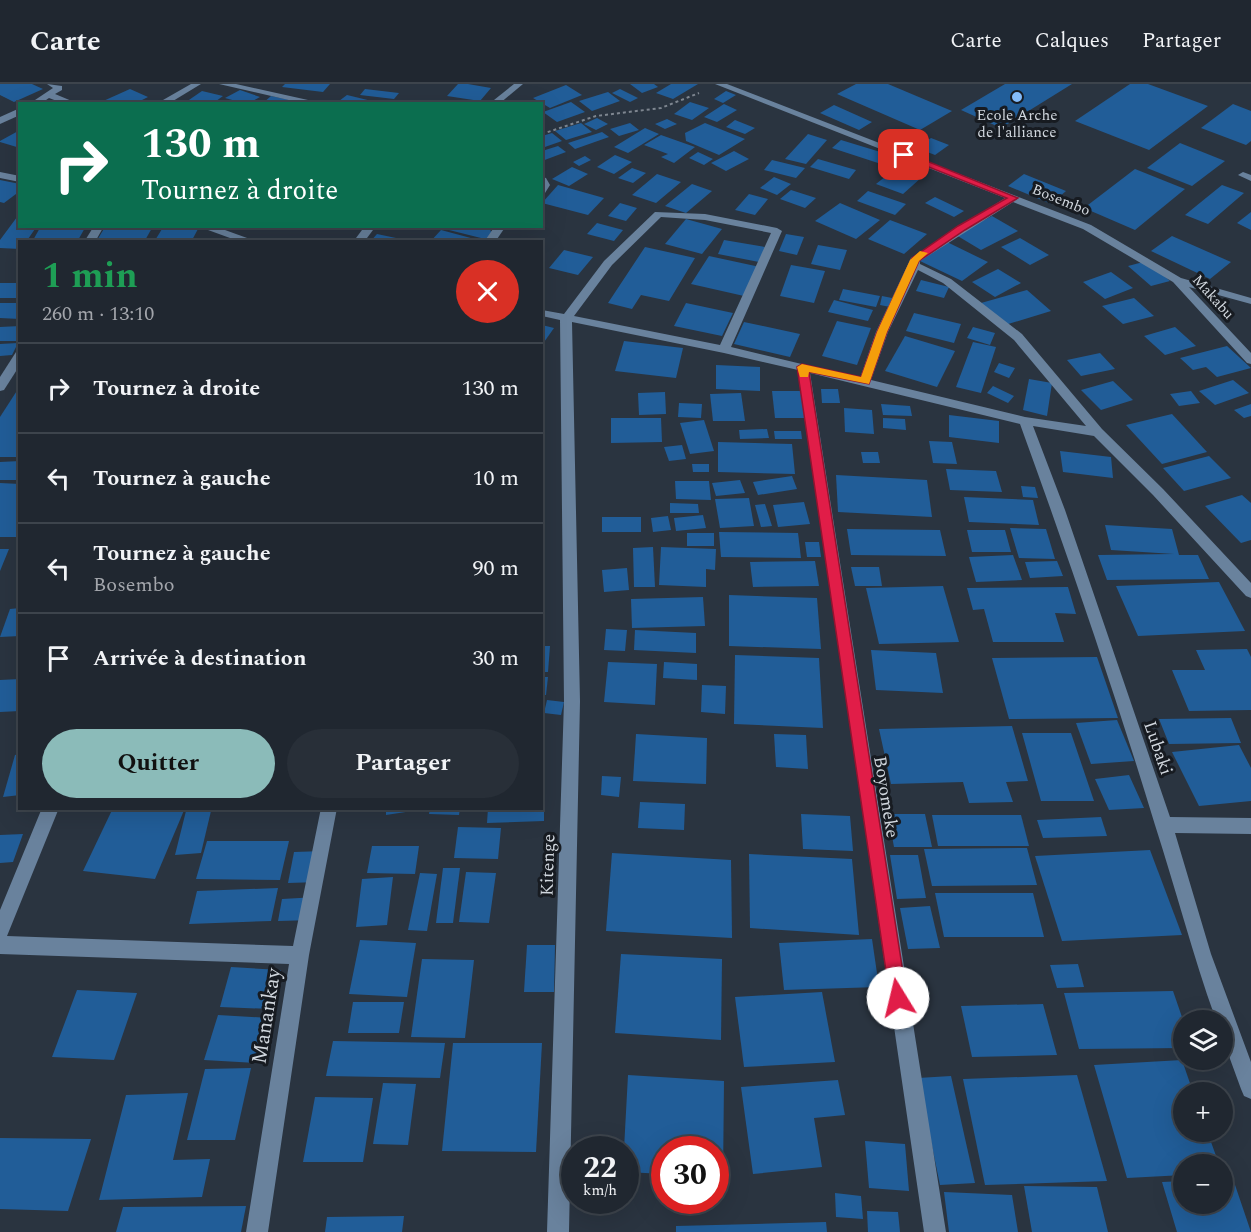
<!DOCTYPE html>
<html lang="fr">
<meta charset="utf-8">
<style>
:root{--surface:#202730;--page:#282f38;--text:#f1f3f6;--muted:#a2a5ab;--line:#3d444c;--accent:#8bbbb9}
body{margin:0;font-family:Spectral,serif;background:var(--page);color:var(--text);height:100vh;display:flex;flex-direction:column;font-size:22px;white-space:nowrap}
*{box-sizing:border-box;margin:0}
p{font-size:20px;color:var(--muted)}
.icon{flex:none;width:33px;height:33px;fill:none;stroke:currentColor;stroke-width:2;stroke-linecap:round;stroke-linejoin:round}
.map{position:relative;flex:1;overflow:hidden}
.sheet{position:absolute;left:18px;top:156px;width:525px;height:570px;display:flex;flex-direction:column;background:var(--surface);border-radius:0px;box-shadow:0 6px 24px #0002,0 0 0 2px var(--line)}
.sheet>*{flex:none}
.top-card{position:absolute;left:18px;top:18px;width:525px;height:126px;border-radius:0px;box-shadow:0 6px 24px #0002,0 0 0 2px var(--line);background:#0b6e4f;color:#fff;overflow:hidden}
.controls{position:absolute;left:1173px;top:926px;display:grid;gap:12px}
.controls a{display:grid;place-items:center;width:60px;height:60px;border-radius:50%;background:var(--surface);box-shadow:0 6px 24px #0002,0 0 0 2px var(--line);font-size:30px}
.speed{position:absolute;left:561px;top:1052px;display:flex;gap:12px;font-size:30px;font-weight:700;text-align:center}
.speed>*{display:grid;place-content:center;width:78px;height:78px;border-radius:50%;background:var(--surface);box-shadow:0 6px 24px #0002,0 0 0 2px var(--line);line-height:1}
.speed small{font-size:15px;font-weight:400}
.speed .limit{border:9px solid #d22;background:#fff;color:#111}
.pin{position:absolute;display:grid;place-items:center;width:51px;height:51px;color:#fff;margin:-26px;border-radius:12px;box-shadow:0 3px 9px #0006}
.me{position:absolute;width:66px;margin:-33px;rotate:351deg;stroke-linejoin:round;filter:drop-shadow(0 0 4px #0008)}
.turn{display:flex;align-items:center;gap:21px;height:126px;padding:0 24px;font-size:27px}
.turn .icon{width:78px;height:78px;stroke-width:2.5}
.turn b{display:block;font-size:42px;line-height:51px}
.round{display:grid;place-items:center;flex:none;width:63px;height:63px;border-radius:32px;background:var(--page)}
.overview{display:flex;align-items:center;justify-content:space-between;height:102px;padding:0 24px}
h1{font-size:36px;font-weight:700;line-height:45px;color:#1e9e55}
.cta{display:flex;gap:12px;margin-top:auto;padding:12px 24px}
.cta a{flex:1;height:69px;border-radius:36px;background:var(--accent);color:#111;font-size:24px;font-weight:700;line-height:69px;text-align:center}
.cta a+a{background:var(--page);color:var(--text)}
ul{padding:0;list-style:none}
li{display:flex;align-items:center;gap:18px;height:90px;padding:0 24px;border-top:2px solid var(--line)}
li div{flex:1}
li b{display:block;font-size:22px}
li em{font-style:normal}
header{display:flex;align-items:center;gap:36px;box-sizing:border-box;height:84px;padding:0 30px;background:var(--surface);border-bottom:2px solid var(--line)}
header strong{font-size:28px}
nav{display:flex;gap:33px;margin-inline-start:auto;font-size:21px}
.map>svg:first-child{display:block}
.building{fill:#215d98}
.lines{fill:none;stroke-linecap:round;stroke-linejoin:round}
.path{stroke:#7e8690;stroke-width:2;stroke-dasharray:3 3;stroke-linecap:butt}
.minor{fill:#69829d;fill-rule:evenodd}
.route{fill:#e11d48;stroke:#92132f;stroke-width:1.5}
.slow{fill:#f59e0b}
.poi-dot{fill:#83bcfb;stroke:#171b21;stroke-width:2}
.labels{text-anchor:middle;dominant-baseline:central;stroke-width:6;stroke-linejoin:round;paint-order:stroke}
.far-poi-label{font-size:15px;fill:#d1d7de;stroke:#171b21}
.far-street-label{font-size:15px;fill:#d1d7de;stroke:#171b21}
.street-label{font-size:18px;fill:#d1d7de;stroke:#171b21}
.near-street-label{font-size:21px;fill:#d1d7de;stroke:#171b21}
</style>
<header>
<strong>Carte</strong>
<nav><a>Carte</a><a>Calques</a><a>Partager</a></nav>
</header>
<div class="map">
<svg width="1251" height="1148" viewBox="0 0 1251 1148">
<rect width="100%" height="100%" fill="#2a3440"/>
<g class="building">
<path d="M0,0H32L43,5L14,18L0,11Z"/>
<path d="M285,0H330L323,8L282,3Z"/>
<path d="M458,0H468L491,4L480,17L447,12Z"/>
<path d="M630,0H654L658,3L642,9Z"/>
<path d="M671,0H698L673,15L656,9Z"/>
<path d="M856,0H888L952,27L920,46L837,10Z"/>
<path d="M1005,0H1072L1001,44L961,26Z"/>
<path d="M1130,0H1148L1208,22L1149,66L1075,37Z"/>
<path d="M566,1L582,11L550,24L533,14Z"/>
<path d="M130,5L148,13L134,20L101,18Z"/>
<path d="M365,5L399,9L394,15L360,11Z"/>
<path d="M620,5L638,14L630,18L612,9Z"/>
<path d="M240,6L260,13L247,20L225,14Z"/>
<path d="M202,7L223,12L212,20L186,18Z"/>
<path d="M726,7L736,11L723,19L714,15Z"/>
<path d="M608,8L620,17L592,27L579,17Z"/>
<path d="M347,11L380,19V20H335Z"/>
<path d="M271,12L310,20H262Z"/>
<path d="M571,18L585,28L557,38L543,28Z"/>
<path d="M690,18L709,24L692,36L674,30Z"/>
<path d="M724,20L737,26L717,38L704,33Z"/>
<path d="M1233,20L1251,27V57L1246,61L1201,44Z"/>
<path d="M834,21L872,38L859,46L820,29Z"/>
<path d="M597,34L608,40L596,46L584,40Z"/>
<path d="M667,35L677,40L665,45L655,40Z"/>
<path d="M735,36L755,44L745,50L726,43Z"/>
<path d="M581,39L592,48L566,56L555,47Z"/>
<path d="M630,39L639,46L619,52L610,45Z"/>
<path d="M705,39L745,55L719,71L686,57L685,49Z"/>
<path d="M645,44L659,50L628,69L614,63Z"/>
<path d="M20,46V64L0,58V57Z"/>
<path d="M602,48L609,53L575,65L568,59Z"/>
<path d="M552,49L562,57L542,64V52Z"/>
<path d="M808,50L827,56L806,80L785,75Z"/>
<path d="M661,51L695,63L674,79L661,73L668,70L644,61Z"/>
<path d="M931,54L949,61L935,71L917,64Z"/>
<path d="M841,56L887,70L878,79L832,64Z"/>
<path d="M1180,59L1225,77L1192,102L1147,84Z"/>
<path d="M558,62L566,68L542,77V67Z"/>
<path d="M734,67L749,75L726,87L711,79Z"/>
<path d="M698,68L713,75L704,81L689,74Z"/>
<path d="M615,71L632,78L614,90L597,83Z"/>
<path d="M585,72L591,76L579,82L573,78Z"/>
<path d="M818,75L856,86L849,95L810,83Z"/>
<path d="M772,76L805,84L796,94L764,86Z"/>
<path d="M572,83L588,90L569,102L552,95Z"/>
<path d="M632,84L646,89L633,99L618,94Z"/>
<path d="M896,84L922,93L903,110L876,100Z"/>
<path d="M1135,85L1185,105L1135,146L1084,124Z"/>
<path d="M657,90L681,98L656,119L632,111Z"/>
<path d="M1024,90L1066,107L1051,120L1008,102Z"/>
<path d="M774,93L791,100L777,111L760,104Z"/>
<path d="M0,96L20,100V107L4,119L0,118Z"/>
<path d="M692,100L712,107L686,129L665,122Z"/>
<path d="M558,101L604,114L588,131L542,119Z"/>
<path d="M1222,101L1244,109L1208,140L1185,131Z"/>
<path d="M791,106L816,114L805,124L780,115Z"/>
<path d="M868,107L906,120L895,131L857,117Z"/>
<path d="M749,110L768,115L755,131L735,126Z"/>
<path d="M935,113L964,127L954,133L925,119Z"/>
<path d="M620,119L637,124L626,137L608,132Z"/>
<path d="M840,119L880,136L856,155L815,137Z"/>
<path d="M1251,128V146L1237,139Z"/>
<path d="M20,129V142H37L26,158H20V165L0,164V156Z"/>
<path d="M992,132L1018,147L981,166L956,151Z"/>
<path d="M686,135L722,145L702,170L665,160Z"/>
<path d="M890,136L927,150L904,170L868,155Z"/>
<path d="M597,139L623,146L614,157L587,150Z"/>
<path d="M41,142H86L77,158H32Z"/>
<path d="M447,142H495L490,147L500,150L493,157L445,145Z"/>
<path d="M105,143L152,144L144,158H96Z"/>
<path d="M162,145H198L191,158H154Z"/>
<path d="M441,146L482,157V158H430Z"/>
<path d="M377,150L396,154L393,158H370Z"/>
<path d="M786,150L804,153L797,171L779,167Z"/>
<path d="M1172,152L1231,178L1210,195L1151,167Z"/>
<path d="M1020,154L1049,171L1030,181L1001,163Z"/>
<path d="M724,156L765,163L759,178L718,170Z"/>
<path d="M947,158L988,178L962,197L920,177Z"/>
<path d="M818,161L847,166L840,186L811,180Z"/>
<path d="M645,163L695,174L669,217L641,211L632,225L608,219Z"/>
<path d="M564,166L593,173L578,191L549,184Z"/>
<path d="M709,172L760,183L744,212L691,200Z"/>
<path d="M1147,177L1170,197L1151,202L1128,182Z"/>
<path d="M791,181L825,187L814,219L780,212Z"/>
<path d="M998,185L1021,199L995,213L972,198Z"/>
<path d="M1111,188L1133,204L1105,215L1083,198Z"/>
<path d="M921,196L949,203L944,214L916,207Z"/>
<path d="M0,199H20L19,214H0Z"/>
<path d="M843,205L880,212L876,223L839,216Z"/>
<path d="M1027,206L1051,227L1005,241L981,219Z"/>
<path d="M882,212L897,215L895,224L880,221Z"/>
<path d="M1134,214L1154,232L1123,240L1102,222Z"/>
<path d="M834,216L873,226L868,237L828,228Z"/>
<path d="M0,219H20V235L0,234Z"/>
<path d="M686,219L733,229L722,252L674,242Z"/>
<path d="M914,229L961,240L954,259L906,247Z"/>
<path d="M837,237L871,244L857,281L822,272Z"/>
<path d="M744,238L800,250L790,273L734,260Z"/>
<path d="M542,241L554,244L542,261Z"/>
<path d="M20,242L18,257H0V243Z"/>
<path d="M973,243L995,249L990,261L967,254Z"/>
<path d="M1175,243L1196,262L1165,271L1144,252Z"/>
<path d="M905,252L955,267L937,303L885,287Z"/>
<path d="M624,257L683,264L676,294L615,287Z"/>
<path d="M973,258L996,263L981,309L956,303Z"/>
<path d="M18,259L12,271L0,272V260Z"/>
<path d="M1227,262L1251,284L1217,293L1206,283L1193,286L1180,274Z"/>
<path d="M1100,269L1115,285L1081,292L1067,276Z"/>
<path d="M999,279L1015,284L1009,294L994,288Z"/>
<path d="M716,281L760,283V307L716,305Z"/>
<path d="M1029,295L1052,299L1047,332L1023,326Z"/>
<path d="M1233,296L1249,309L1215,321L1199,307Z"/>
<path d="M1113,297L1133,316L1101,326L1081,306Z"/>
<path d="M20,302V373H0V333Z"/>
<path d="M993,302L1014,312L1008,319L987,309Z"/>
<path d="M821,305H838L840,319H822Z"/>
<path d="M772,307H802L806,334H775Z"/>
<path d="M1191,307L1200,319L1179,322L1170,310Z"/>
<path d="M665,308L666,330L639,331L638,309Z"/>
<path d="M741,309L745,337H713L710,310Z"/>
<path d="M679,319L702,320L701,334L678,333Z"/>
<path d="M881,320L910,322L912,332L883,331Z"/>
<path d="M1251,320V332L1244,334L1234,326Z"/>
<path d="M844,324L872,326L874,350L845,348Z"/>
<path d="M1172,330L1207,368L1162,380L1126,341Z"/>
<path d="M949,331L999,337V359L949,353Z"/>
<path d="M611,334H661L662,358L611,359Z"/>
<path d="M883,334L905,335L906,346L883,344Z"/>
<path d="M704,336L714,367L690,370L680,339Z"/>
<path d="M767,345L769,354L740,355L739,346Z"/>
<path d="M774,347H801L802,355H775Z"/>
<path d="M929,357L952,358L957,380L933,379Z"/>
<path d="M718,358L792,360L795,390L718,388Z"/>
<path d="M682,361L686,375L669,377L664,363Z"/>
<path d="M1060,367L1111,373L1113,394L1063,388Z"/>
<path d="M861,368H878L880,379H863Z"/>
<path d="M1209,372L1231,394L1184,407L1163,384Z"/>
<path d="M20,377V396H0V378Z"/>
<path d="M692,380H709V388H693Z"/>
<path d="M946,385L996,387L1002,408L950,406Z"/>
<path d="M836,391L927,396L932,433L838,428Z"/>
<path d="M792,392L797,405L758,411L753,398Z"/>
<path d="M740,396L745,409L716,412L712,399Z"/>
<path d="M675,397H709L711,416L676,415Z"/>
<path d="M0,399L20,400V453H0Z"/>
<path d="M1021,402L1035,403L1038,414L1023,413Z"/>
<path d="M1242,411L1251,419V456L1241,459L1205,422Z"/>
<path d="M964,413L1033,416L1039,441L969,438Z"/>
<path d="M749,414L754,442L720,444L715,415Z"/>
<path d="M804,418L810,440L778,443L773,421Z"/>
<path d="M670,419L698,420L699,429H670Z"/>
<path d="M765,420L772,442L761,443L755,421Z"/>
<path d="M703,431L706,444L676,447L674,434Z"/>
<path d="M668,432L671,446L653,448L651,434Z"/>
<rect x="602" y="433" width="39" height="15"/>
<path d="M1105,441L1172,445L1179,471H1198L1209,495L1107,496L1098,471L1174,470L1111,466Z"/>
<path d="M1010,444L1046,445L1055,475L1019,474Z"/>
<path d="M847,445L940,446L946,472L851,471Z"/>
<path d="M967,446H1005L1011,468H972Z"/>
<path d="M719,448L798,449L801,474L721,473Z"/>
<rect x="687" y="449" width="27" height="13"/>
<path d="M805,458H819L821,473H807Z"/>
<path d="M653,463L655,503H634L633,464Z"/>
<path d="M661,463L716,465L715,486L706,485V503L659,501Z"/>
<path d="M0,465H9L0,487Z"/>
<path d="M1013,471L1022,496L976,498L969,473Z"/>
<path d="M815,477L819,502L753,503L750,478Z"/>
<path d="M1057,477L1063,492L1030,494L1025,478Z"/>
<path d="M851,483H879L882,502H855Z"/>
<path d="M627,484L629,506L604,508L602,486Z"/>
<path d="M1219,498L1245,547L1138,552L1116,502Z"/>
<path d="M943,502L959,558L879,560L866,504Z"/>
<path d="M1068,503L1076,530L1055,529L1064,558H993L984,525L973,526L967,504Z"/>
<path d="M729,511L817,514L821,565L729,562Z"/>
<path d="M703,513L705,542L632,544L631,515Z"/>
<path d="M20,524V552L0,553L10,525Z"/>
<path d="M606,545L627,546L625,567L604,566Z"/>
<path d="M635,546L696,549V569L634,566Z"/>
<path d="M542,562H550L548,588H542Z"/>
<path d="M1247,565L1251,573V626L1189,627L1172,586H1205L1196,566Z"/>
<path d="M871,566L936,569L943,609L876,606Z"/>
<path d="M735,571L819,574L823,644L734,640Z"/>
<path d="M1097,573L1118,634L1009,635L992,574Z"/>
<path d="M608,578L657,580L655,621L604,618Z"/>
<path d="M664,578L697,580V596L663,594Z"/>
<path d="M542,593H548L546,611H542Z"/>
<path d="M20,595V627L0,628V596Z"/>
<path d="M702,601L726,602L725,630L701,628Z"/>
<path d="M547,616L564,618L561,631L544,629Z"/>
<path d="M1231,634L1241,659L1169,660L1159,635Z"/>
<path d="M1117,636L1134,677L1091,680L1076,639Z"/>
<path d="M1012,642L1028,697L1006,698L1013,718L969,719L963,698L891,700L879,645Z"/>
<path d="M1022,649H1071L1094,717H1041Z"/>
<path d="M636,650L707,654L706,700L633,697Z"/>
<path d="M774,650L806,651L808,685L776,683Z"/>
<path d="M1239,661L1251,684V717L1199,722L1172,668Z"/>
<path d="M20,670V711L3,713L15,671Z"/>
<path d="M1129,691L1144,724L1109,726L1095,695Z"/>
<path d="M602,692L621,693L619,713L601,711Z"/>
<path d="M542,697H544V737L487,739L488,724H542Z"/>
<path d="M640,718L685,720L684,746L638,744Z"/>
<path d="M113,724H185L155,795L83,787Z"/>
<path d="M386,724H419V726L386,731Z"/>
<path d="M430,724H460L459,731L429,730Z"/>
<path d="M186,727H211L201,769L175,771Z"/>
<path d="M801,730L850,732L853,767L803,765Z"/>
<path d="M888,730H925L932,763H894Z"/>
<path d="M932,731H1021L1029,762H938Z"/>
<path d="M1101,733L1107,752L1043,754L1037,736Z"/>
<path d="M458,743L501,744L498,775L454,774Z"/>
<path d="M23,750L13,778L0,779V751Z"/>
<path d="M207,757H289L280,796L196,795Z"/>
<path d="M372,762H419L415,790L367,789Z"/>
<path d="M1027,764L1037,801L932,802L924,765Z"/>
<path d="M1150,766L1182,851L1062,857L1035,772Z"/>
<path d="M324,767L319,798L288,799L294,768Z"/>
<path d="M612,769L731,776L732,854L606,847Z"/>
<path d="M749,770L852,775L859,851L750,844Z"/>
<path d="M890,771H918L926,814L897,815Z"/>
<path d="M443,784H460L453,839H436Z"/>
<path d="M466,788L496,789L489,839L459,838Z"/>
<path d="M420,789L437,790L427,847L408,846Z"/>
<path d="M393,793L387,841L356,843L362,795Z"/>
<path d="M278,804L271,837L189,840L197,807Z"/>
<path d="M935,809H1033L1044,853H944Z"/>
<path d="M317,813L314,836L278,837L282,815Z"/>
<path d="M930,822L940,864L908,865L900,824Z"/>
<path d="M872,855L879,903L784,906L779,859Z"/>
<path d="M360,856L416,859L407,913L349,910Z"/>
<path d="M527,861H555L554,908H524Z"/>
<path d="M621,870L722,875L721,956L615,949Z"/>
<path d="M422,875L474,876L465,954L411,953Z"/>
<path d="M1078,880L1084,903L1057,904L1050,881Z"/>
<path d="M231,883L281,886L272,925L220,923Z"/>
<path d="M77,906L137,909L114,976L52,973Z"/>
<path d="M1173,907L1184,939V964L1079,965L1064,909Z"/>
<path d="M822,908L835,978L744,983L735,913Z"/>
<path d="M353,918H404L399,949H348Z"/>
<path d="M1043,920L1057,971L972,973L961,922Z"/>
<path d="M218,931L269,934L257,979L204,976Z"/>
<path d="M333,957L445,959L440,994L326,992Z"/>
<path d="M453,959H542L536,1068L442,1067Z"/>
<path d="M1182,976L1193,1008H1184V1047H1207L1219,1080H1184V1091L1127,1094L1094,981Z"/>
<path d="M251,984L235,1056H187L205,985Z"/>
<path d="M628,991L724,997L723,1094L716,1093V1065H664V1090L626,1088V1065H624Z"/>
<path d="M1077,991L1107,1097L985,1101L963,995Z"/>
<path d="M951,992L975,1099L940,1101L918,994Z"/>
<path d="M838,996L845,1031L814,1034L822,1083L753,1090L741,1003Z"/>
<path d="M383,999L416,1000L408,1061L373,1060Z"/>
<path d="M188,1009L173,1076L210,1075L202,1113L99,1116L126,1011Z"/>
<path d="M315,1013L373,1014L363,1078H303Z"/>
<path d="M0,1054L91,1055L68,1127L0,1125Z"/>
<path d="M865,1057L905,1060L909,1107L869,1104Z"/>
<path d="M1233,1095L1251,1148H1177L1162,1098L1184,1097V1119H1222V1096Z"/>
<path d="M1024,1102L1097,1103L1108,1148H1032Z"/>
<path d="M944,1108L1012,1111L1018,1148H949Z"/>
<path d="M835,1109L861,1112L863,1135L836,1133Z"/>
<path d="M246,1122L241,1148H116L123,1123Z"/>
<path d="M867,1127L898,1128L900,1148H868Z"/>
<path d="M404,1132L402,1148H325L327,1133Z"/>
<path d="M826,1138L827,1148H676V1142Z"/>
</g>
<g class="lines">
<path class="path" d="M542,50L596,32L661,24L699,9"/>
<g class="minor">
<path d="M47,0L62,2V6L55,10L79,20H65L49,14L40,20H29L53,4Z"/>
<path d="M191,0H201L168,20H156Z"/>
<path d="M219,0H236L326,20H306Z"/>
<path d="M514,0H523L499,20H489Z"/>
<path d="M715,0H727L1091,141L1181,194L1251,214V220L1189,203L1251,269V280L1247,279L1173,198L1083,145L1013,118L920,177V180L951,195L1022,250L1102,345L1163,405L1251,499V514L1246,512L1153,411L1094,352L1033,342L1065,426L1170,733L1251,734V750L1175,749L1211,870L1251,978V1015L1244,1012L1241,1005L1222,953V936H1216C1193,872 1176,806 1155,741C1114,606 1068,472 1020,340L810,289L946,1148H924L798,286L724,269L572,238L580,617L569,1148H547L564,617L560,236L542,232V226L564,230L604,177L655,128L705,130L777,144L782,147L731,263L860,294L876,248L911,174L1005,114ZM661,133L705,136L771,149L720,261L574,232L612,181ZM918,186L943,199L1014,256L1086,342L1025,333L871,296L888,248Z"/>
<path d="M20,24V31L0,40V33Z"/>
<path d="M0,88L20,92V98L0,94Z"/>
<path d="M1243,88L1251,91V97L1238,91Z"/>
<path d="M542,93L546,94L550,101L545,109L542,110Z"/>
<path d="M94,142H104L95,158H84Z"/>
<path d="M197,142H214L258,158H241Z"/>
<path d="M365,142H376L364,158H353Z"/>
<path d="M495,142H506L495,158H484Z"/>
<path d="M20,267V281L4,306L0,307V293L16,268Z"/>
<path d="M42,724H59L7,852L293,862L321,724H337L309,871L268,1148H246L289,880L0,870V826Z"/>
</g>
</g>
<path class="route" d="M901,69H907L1018,114L965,146L919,177L887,248L869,300L809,288L907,914L904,920L898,923L892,920L890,914L797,283L802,280L861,293L877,248L912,174L958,142L1007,114L901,72Z"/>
<path class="slow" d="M920,167L928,169L919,177L887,248L869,300L809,288L808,293H800L797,283L802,280L861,293L877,248L910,176Z"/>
<circle class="poi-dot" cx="1017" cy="13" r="6"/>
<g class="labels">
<g class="far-poi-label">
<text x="1017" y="31">Ecole Arche<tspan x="1017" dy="17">de l'alliance</tspan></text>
</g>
<g class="far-street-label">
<text transform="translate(1061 116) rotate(22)">Bosembo</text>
<text transform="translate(1213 213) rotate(48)">Makabu</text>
</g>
<g class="street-label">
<text transform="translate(1158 664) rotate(71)">Lubaki</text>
<text transform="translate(886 713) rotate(81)">Boyomeke</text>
<text transform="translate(548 781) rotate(-88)">Kitenge</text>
</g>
<g class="near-street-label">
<text transform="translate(267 932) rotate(-81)">Manankay</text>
</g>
</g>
</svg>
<div class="controls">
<a><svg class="icon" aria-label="layers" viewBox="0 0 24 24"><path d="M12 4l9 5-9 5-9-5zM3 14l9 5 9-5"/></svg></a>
<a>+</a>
<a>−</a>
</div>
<div class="speed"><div>22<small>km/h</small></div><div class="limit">30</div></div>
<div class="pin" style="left:904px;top:71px;background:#d93025"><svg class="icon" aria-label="arrive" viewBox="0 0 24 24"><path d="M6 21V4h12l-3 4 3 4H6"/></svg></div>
<svg class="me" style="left:898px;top:914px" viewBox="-20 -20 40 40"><circle r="19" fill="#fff"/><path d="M0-13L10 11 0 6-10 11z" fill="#e11d48"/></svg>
<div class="top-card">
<div class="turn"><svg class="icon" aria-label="right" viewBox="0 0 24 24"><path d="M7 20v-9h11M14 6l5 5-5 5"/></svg><div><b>130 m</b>Tournez à droite</div></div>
</div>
<section class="sheet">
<div class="overview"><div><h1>1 min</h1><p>260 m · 13:10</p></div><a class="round" style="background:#d93025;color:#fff"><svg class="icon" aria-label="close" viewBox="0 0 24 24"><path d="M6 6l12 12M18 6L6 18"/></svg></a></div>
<ul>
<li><svg class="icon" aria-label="right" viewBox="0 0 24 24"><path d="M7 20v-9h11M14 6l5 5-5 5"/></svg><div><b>Tournez à droite</b></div><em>130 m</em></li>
<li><svg class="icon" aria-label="left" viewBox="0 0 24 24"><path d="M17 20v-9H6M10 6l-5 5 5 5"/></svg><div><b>Tournez à gauche</b></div><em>10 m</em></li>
<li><svg class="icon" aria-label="left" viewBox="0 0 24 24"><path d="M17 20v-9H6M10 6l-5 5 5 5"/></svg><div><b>Tournez à gauche</b><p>Bosembo</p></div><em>90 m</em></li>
<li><svg class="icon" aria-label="arrive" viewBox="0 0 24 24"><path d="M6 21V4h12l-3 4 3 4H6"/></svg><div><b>Arrivée à destination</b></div><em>30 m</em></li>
</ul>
<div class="cta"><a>Quitter</a><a>Partager</a></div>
</section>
</div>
